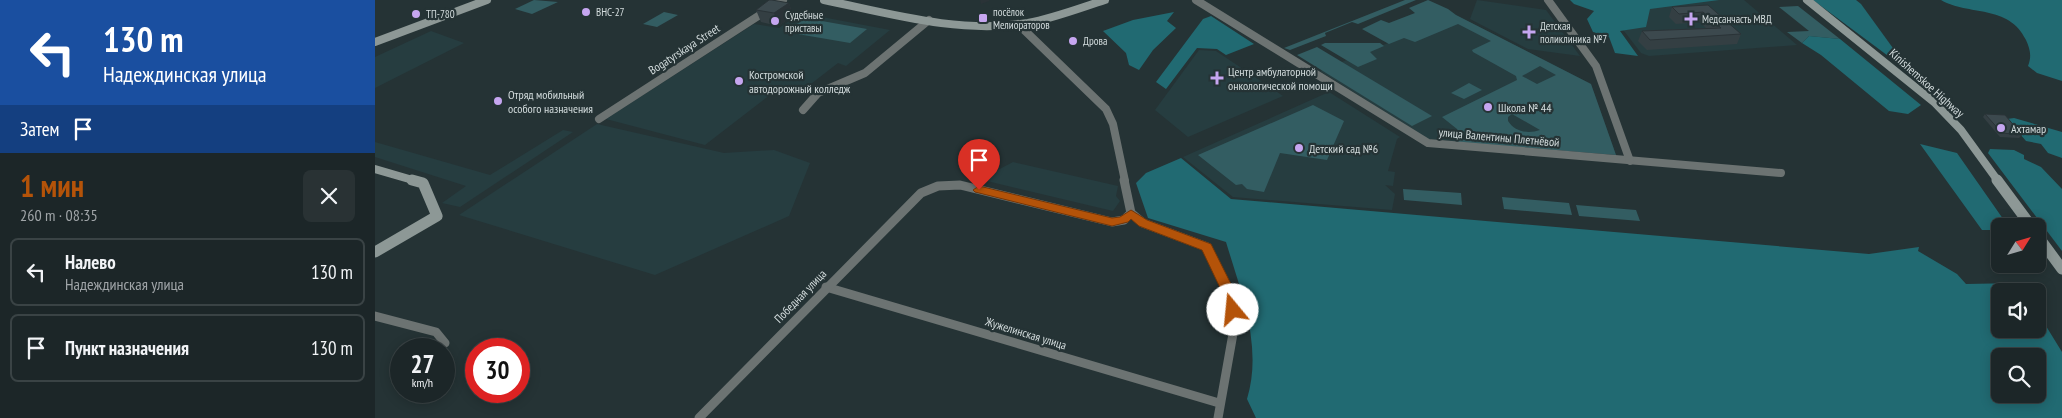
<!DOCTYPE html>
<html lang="ru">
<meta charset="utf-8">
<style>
:root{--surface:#1c2628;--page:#293234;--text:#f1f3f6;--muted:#a0a5a8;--line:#3a4345;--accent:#b45309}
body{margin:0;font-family:"PT Sans Narrow",sans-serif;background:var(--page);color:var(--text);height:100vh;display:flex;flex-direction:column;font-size:19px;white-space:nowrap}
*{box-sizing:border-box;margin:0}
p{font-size:16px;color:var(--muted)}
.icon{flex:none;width:28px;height:28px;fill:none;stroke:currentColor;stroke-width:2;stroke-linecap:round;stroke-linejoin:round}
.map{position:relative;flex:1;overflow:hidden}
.drawer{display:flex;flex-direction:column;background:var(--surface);width:375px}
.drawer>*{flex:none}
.top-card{background:#1a4fa0;color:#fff;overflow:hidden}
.needle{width:32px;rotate:53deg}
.controls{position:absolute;left:1616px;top:218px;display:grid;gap:10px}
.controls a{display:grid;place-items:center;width:55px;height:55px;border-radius:8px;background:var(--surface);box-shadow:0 2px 12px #0003,0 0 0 1px var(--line);font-size:25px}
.speed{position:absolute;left:15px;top:338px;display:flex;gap:10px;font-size:25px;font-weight:700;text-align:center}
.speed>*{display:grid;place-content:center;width:65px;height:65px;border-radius:50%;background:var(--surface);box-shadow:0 2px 12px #0003,0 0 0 1px var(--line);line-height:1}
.speed small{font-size:12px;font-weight:400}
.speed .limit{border:8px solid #d22;background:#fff;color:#111}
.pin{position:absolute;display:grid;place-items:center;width:42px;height:42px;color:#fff;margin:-51px -21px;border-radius:50% 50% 50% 0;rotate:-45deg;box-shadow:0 0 5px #0007}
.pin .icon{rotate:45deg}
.me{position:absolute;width:55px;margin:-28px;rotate:343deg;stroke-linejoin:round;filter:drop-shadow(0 0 4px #0008)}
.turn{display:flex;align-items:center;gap:18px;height:105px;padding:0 20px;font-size:22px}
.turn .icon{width:65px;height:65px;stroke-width:2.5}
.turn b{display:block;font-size:35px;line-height:42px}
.then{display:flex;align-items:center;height:48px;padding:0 20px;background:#0003;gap:10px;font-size:19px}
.round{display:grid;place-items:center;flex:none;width:52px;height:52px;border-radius:8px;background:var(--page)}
.summary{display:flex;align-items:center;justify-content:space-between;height:85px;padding:0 20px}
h1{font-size:30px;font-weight:800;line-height:38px;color:var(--accent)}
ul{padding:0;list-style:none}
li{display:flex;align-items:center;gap:15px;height:68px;margin:0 10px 8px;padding:0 10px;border:2px solid var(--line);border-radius:8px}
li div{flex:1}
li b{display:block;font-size:19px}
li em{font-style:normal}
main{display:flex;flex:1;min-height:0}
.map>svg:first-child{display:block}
.built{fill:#263d40}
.green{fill:#335d62;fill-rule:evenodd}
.forest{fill:#216a72;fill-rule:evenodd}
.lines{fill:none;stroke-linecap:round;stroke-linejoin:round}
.street-far1{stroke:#6c7372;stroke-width:8}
.street{stroke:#6c7372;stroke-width:9}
.secondary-far1{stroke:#8d9896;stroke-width:8}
.secondary{stroke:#8d9896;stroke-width:11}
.wall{fill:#343f43}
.shaded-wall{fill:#2a3337}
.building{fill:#3c494e;stroke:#2a3337}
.route{fill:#b45309;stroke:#753606}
.poi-dot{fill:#c6a6f0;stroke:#253335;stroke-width:2}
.labels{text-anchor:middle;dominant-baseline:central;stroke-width:4.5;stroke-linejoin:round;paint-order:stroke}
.far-poi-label{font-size:11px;fill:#d3dcdd;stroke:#253335;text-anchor:start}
.street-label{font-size:12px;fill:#d3dcdd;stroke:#253335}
.poi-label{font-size:12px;fill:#d3dcdd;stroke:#253335;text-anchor:start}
</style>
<main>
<section class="drawer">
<div class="top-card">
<div class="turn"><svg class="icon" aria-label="left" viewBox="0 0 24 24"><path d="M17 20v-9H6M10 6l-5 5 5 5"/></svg><div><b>130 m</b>Надеждинская улица</div></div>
<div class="then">Затем<svg class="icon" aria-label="arrive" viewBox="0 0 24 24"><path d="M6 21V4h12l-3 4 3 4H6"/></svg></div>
</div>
<div class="summary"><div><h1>1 мин</h1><p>260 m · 08:35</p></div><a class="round"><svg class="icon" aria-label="close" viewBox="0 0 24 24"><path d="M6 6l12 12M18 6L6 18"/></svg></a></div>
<ul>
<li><svg class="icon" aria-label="left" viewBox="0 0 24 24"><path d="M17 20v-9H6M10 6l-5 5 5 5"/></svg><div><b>Налево</b><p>Надеждинская улица</p></div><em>130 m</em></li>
<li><svg class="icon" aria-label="arrive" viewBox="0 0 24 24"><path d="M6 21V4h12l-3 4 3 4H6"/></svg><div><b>Пункт назначения</b></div><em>130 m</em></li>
</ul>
</section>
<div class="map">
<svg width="1687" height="418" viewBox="0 0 1687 418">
<rect width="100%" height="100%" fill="#253335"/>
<g class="built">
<path d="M1102,0L1171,10L1205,56L1153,49L1095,19Z"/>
<path d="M1211,0H1369L1422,45L1274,56L1266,53L1232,9Z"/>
<path d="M426,13L515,30L471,66L463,63L432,87L400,91L330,145L231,119L379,24L404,28Z"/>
<path d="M1081,15L1216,84L1241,155L1053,139L945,71Z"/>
<path d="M56,31L89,43L0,88V57Z"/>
<path d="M824,50L841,51L908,96L813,137L780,110Z"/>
<path d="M954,92L1025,137L1022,139L1013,171L1020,172L1018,186L1010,185L1020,194L1017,210L858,197L808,157Z"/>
<path d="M222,124L349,153L399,150L435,163L414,216L280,275L84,215Z"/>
<path d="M188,130L198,132L85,207L67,203L91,186L0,157V142L115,175Z"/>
<path d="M638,162L743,186L741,196L745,201L738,211L612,181L619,172Z"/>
</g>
<g class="green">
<path d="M159,0L183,2L157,14L140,9Z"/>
<path d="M1030,0H1041L983,24L977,22L950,33L951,36L915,50L909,48Z"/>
<path d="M1053,0L1073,9L1081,15L1216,84L1241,155L1081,142L1082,129L1067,117L1142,80L1141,76L1098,52L1097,50L1116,41L1083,24L1040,42L1029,38L1014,44L987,29L1006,20L1014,23L1040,13L1034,8ZM1165,66L1181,75L1162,84L1147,76ZM1137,114L1165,130C1153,134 1140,132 1133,121V117Z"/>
<path d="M1423,6L1465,39L1434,36L1427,43L1412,32L1434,31L1404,7Z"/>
<path d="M289,12L303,15L282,27L268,24Z"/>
<path d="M430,18L492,29L475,43L411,32Z"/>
<path d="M950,43H1005L1009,46L995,52L1002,59L983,67L946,45Z"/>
<path d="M942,47L1057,116L1037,126L922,55Z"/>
<path d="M1094,83L1107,90L1089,99L1076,93Z"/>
<path d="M938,105L969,121L952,160L905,153L889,192L872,189L867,184L861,185L823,155Z"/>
<path d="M1028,189L1086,193L1087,205L1029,200Z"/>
<path d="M1127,197L1194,203L1197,215L1129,209Z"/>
<path d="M1201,205L1261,210L1265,221L1204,216Z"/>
</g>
<g class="forest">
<path d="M1195,0H1344L1275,9L1271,27L1245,31L1263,56L1240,53L1234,37L1218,32L1212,19L1219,11L1199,4Z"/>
<path d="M1438,0H1481L1486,4L1536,73Z"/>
<path d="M1566,0H1687V81L1662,73L1653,66C1657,56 1655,49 1651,40C1634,4 1593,16 1566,0Z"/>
<path d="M799,12L792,21L801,28L778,50L764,70L754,65L751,53L728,31L758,20Z"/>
<path d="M836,16L879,44L851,55L842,49L822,48L791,89L781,82L828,19Z"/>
<path d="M1434,36L1465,39L1546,105L1533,114L1514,111L1446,55L1427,43Z"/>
<path d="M1639,118L1687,132V158L1673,153L1666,144L1651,141L1632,119Z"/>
<path d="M1545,144L1582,153L1633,226H1625V230H1607Z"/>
<path d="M1615,149L1639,150L1649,155V159L1666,167L1687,189V251L1613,153Z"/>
<path d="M806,158L856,199L1494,254L1544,247L1543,251L1582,274L1591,284L1644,283L1649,291H1625V329H1662L1663,313L1687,352V418H881L872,399C888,347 866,292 851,242L773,218L761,183L771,173ZM1662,356V394H1625V356Z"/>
</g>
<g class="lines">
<g class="street-far1">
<path d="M821,0L1053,143L1406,173"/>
<path d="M1173,0L1221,66L1255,161"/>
<path d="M643,24L731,109L738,124L750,181"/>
<path d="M428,110L443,93L490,73L554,20"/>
<path d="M224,119L408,0"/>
</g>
<g class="street">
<path d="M756,213L768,223L832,247L856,296L858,310L859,328L843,418"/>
<path d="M451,287L844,403"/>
<path d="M0,316L61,332L70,343"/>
<path d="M324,418L546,193L563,186L585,185L737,222L749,220L756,213L749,180"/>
</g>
<g class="secondary-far1">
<path d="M449,0C516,14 585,34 653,23C679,18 705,8 730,0"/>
<path d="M1432,0L1560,103L1586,130L1623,181"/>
<path d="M0,42L112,0"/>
<path d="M0,169L41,181"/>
</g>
<g class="secondary">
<path d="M1622,180L1656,226"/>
<path d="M1662,235L1687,269"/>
<path d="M0,252L62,216L48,183L37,180"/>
</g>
</g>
<g class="wall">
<path d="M414,3L418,16L403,26L386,22L381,10Z"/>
<path d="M1333,5L1366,34L1362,44L1272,50L1263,41L1267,31L1331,28L1325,22L1301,24L1294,17L1297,7Z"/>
<path d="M1610,114L1647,135L1644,138L1625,137L1608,117Z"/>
</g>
<g class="shaded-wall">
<path d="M605,0H614V1L606,4Z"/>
<path d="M414,3L418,16L403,26L399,13Z"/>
</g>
<g class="building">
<path d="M394,0H397L414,3L399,13L381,10Z"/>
<path d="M1333,5L1366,34L1275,40L1267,31L1346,28L1328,12L1304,14L1297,7Z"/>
<path d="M1610,114L1630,115L1647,135L1627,133Z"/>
</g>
<path class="route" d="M604,186L737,218L745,217L756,210L772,220L836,244L862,296L864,310L863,313H853L849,296L827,250L764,226L756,219L753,222L737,226L600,192L598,190Z"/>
<g class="poi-dot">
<circle cx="211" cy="12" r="5"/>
<circle cx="41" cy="14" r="5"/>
<rect x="603" y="13" width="10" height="10" rx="2.5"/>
<path d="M1313.5 11.5h5v5h5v5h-5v5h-5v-5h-5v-5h5z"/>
<circle cx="400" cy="21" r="5"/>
<path d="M1151.5 24.5h5v5h5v5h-5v5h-5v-5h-5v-5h5z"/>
<circle cx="698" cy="41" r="5"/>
<path d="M839.5 70.5h5v5h5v5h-5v5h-5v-5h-5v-5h5z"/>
<circle cx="364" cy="81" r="5"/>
<circle cx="123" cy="101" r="5"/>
<circle cx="1113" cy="107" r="5"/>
<circle cx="1626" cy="128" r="5"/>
<circle cx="924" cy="148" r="5"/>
</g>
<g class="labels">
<g class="far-poi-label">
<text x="221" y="12">ВНС-27</text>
<text x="618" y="12">посёлок<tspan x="618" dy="13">Мелиораторов</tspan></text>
<text x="51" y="14">ТП-780</text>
<text x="410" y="15">Судебные<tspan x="410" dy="13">приставы</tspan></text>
<text x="1327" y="19">Медсанчасть МВД</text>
<text x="1165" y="26">Детская<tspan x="1165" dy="13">поликлиника №7</tspan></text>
<text x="708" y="41">Дрова</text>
</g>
<g class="street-label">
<text transform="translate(309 49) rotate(-33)">Bogatyrskaya Street</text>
<text transform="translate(1552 83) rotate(42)">Kinishemskoe Highway</text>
<text transform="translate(1124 137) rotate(5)">улица Валентины Плетнёвой</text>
<text transform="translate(425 296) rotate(-46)">Победная улица</text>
<text transform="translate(651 333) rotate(17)">Жужелинская улица</text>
</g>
<g class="poi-label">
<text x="853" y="71">Центр амбулаторной<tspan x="853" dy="14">онкологической помощи</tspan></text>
<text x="374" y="74">Костромской<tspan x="374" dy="14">автодорожный колледж</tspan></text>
<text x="133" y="94">Отряд мобильный<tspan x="133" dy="14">особого назначения</tspan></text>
<text x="1123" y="107">Школа № 44</text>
<text x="1636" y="128">Ахтамар</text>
<text x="934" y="148">Детский сад №6</text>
</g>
</g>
</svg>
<div class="controls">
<a><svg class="needle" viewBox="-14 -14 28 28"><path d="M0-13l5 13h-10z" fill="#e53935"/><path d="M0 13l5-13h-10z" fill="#a0a5a8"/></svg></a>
<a><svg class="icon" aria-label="sound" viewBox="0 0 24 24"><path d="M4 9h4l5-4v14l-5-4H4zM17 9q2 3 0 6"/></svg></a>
<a><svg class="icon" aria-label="search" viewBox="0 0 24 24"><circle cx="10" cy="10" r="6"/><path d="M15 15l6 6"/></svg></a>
</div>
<div class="speed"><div>27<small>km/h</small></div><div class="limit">30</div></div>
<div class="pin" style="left:604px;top:190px;background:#d93025"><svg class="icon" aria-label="arrive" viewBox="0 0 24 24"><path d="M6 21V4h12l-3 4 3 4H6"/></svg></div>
<svg class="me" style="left:858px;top:310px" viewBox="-20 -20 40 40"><circle r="19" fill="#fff"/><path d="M0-13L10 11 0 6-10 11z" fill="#b45309"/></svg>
</div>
</main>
